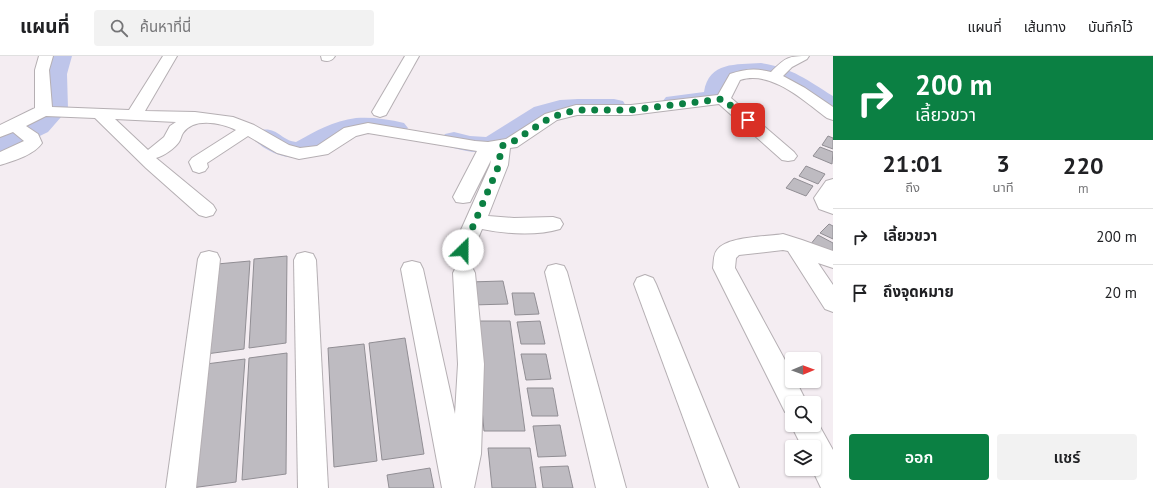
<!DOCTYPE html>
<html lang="th">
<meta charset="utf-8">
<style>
:root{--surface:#fff;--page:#f2f2f2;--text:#202124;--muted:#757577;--line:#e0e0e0;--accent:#0b8043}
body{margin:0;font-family:"PT Sans","Noto Sans Thai",sans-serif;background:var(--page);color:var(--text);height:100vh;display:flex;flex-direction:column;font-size:15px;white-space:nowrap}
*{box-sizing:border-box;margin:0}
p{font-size:13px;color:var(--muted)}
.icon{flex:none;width:22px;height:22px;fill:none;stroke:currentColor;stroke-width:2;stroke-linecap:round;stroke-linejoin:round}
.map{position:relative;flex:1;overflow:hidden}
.drawer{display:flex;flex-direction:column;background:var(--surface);width:320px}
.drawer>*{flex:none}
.guide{background:#0b8043;color:#fff;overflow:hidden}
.needle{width:26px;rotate:89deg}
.controls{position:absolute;left:785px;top:296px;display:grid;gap:8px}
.controls a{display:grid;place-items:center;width:36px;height:36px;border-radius:4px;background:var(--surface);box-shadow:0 1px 3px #0004;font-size:20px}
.pin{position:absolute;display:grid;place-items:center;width:34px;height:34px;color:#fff;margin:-17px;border-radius:8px;box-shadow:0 2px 6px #0006}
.me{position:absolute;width:44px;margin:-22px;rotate:23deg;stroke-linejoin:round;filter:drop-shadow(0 0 3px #0008)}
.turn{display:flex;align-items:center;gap:14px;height:84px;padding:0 16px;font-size:18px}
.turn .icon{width:52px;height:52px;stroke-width:2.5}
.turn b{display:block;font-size:28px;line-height:34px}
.eta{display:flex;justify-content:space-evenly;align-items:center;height:68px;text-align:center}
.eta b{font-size:24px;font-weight:600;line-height:28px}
.action{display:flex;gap:8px;margin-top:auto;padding:8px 16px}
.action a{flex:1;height:46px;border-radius:4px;background:var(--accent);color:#fff;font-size:16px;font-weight:600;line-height:46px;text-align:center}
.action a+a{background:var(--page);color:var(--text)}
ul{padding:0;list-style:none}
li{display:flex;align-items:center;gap:12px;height:56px;padding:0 16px;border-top:1px solid var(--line)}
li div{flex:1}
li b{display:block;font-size:15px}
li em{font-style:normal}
header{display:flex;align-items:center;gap:24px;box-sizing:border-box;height:56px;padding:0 20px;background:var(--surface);border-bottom:1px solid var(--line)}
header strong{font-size:19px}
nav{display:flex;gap:22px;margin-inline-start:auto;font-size:14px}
.search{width:280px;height:36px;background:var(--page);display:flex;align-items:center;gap:10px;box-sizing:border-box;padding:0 14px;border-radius:4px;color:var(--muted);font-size:15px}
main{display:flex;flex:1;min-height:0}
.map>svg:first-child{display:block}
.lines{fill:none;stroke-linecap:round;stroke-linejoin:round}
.river{fill:#bec5ea;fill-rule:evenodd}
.building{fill:#bebbc1;stroke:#918e94}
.minor-casing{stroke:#b5afb3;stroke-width:2}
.minor{fill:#fff;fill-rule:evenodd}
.route{stroke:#0b8043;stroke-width:7;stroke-dasharray:0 12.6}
</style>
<header>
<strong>แผนที่</strong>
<div class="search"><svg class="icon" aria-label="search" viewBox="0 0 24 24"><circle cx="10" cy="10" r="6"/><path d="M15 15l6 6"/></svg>ค้นหาที่นี่</div>
<nav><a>แผนที่</a><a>เส้นทาง</a><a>บันทึกไว้</a></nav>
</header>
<main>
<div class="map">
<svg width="833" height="432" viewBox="0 0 833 432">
<rect width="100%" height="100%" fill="#f4edf2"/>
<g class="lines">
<g class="river">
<path d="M50,0H72L67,18L68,53L48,76L9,95L0,97V79L30,66L44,51L45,18Z"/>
<path d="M761,7C793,12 807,24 833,40V58L824,56L779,26L769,22L761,21L731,24C727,31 728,40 723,47L674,53L666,51L662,46L666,41L704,36C709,5 736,9 761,7Z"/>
<path d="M578,43H614L623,45L626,50L623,55C601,61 577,54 556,60C547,62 539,68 532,74C509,91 492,101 462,94C453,92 446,91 441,84L445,78L454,76L470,80L486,81L534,51L560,44Z"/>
<path d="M356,62C372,61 388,63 404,67L408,72L404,77C387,82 369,73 352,78C321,85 311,112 274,97C265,93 257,88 252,80L256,75C278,69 279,84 296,86C316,75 333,65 356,62Z"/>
</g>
</g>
<g class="building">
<path d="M828,80L833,82V93L822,89Z"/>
<path d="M820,91L833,96L832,108L813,100Z"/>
<path d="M806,110L825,118L818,128L799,120Z"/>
<path d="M794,122L813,130L806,140L786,132Z"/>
<path d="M829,168L833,170V183L820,177Z"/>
<path d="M818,179L833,187V201L810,189Z"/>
<path d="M287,200L286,287L249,292L254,203Z"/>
<path d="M250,205L244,293L206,298L217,208Z"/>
<path d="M503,225L508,248L472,249L469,226Z"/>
<path d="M512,237H534L539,258L515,259Z"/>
<path d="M474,265H510L525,375H484Z"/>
<path d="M540,265L545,288H521L517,266Z"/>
<path d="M405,282L424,398L382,404L369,287Z"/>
<path d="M364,288L377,405L334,411L328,292Z"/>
<path d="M287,297L286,418L242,424L249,302Z"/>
<path d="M521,298H546L551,323L526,324Z"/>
<path d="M245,303L236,426L191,432L206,308Z"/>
<path d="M527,332H553L558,360H532Z"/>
<path d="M560,369L566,400L538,401L533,370Z"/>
<path d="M488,392H530L536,432H492Z"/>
<path d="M568,410L573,432H543L540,411Z"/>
<path d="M430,412L434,432H389L387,419Z"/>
</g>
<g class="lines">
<g class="minor-casing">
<g id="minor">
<path d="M39,0H53L49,14L52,51L129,54L163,0H177L145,55L195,56L233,61L254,69L289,89L300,92L317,90L344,72L368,67L475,85L488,86L506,83L545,58L576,49H631L718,39L730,18C745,13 756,12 771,16C786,1 788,0 809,0L807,3L792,11L783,20L805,32L833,51V64L827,62C804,45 772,14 740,24L731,42L794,96L797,100L794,104L788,105L782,104L719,48L631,59H577L557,64L517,91L510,92L508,109L488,160L514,162L553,161L560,163L563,168L560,173C537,180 506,178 482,173L471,199L463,202L455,199L452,194L490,109L491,104L470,146L463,147L456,146L453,141L477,95L368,77L356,80L328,98L299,103L277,97L248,80L207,107L208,111L205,115L199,117L193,115L189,106L192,102L236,74C221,67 194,61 183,77C181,80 181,83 179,86C175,92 164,100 156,102L213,149L216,154L213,159L206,161L199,159L146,112L95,62L46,60L26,70L38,78L42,87C34,99 13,105 0,109V96L24,85L13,76L0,81V69L35,52V14ZM115,63L176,66L170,70L164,81L148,94Z"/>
<path d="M321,0H335C332,5 328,6 322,4Z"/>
<path d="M405,0H419L386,59L380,61L374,59L372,56Z"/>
<path d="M833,123V158L819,153L814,142L826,125Z"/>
<path d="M783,178L802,184L833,195V212L818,207L833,229V256L825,253L788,195L783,194L739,199L736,202L735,212L792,317V325H796L807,347H792V358L785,356L713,212C714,206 713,199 717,194C728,180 766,181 783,178Z"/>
<path d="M209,195L217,197L220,203L196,432H166L198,203L201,197Z"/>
<path d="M305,196L313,198L316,204L328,432H298L294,204L297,198Z"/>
<path d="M412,205L420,207L423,213L455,358L458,308L453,217L456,211L464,209L472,211L475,217L484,308L481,398L474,432H442L401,213L404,207Z"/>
<path d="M556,208L564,210L567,216L626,432H596L545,216L548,210Z"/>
<path d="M645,219L653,222L656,228L739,432H709L634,228L637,222Z"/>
<path d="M814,360L833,394V432H821L812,413H814V391H802L791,369L792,367V369H814Z"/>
</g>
</g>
<use href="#minor" class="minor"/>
</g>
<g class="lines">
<path class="route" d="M463,194L499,109L501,90L511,87L551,61L576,54H631L723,43L748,64"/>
</g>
</svg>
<div class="controls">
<a><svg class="needle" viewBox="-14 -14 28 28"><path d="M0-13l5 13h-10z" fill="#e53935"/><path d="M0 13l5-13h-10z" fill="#757577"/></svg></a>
<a><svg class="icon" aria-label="search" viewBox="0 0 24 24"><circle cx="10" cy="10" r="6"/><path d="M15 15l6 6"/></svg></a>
<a><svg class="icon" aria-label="layers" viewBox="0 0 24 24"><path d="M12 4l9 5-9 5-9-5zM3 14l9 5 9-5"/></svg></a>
</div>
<div class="pin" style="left:748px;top:64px;background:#d93025"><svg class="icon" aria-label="arrive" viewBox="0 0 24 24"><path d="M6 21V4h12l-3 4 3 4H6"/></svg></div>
<svg class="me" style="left:463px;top:194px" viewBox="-20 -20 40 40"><circle r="19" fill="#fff"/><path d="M0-13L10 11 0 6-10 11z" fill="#0b8043"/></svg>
</div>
<section class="drawer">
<div class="guide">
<div class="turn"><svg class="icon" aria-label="right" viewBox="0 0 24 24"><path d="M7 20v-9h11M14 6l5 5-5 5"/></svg><div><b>200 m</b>เลี้ยวขวา</div></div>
</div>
<div class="eta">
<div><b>21:01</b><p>ถึง</p></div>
<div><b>3</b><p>นาที</p></div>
<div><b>220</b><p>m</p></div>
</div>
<ul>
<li><svg class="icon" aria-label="right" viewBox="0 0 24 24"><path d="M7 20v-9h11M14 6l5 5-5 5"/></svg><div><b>เลี้ยวขวา</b></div><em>200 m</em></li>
<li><svg class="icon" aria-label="arrive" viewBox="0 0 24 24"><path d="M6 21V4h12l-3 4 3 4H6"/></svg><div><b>ถึงจุดหมาย</b></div><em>20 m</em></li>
</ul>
<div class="action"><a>ออก</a><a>แชร์</a></div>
</section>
</main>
